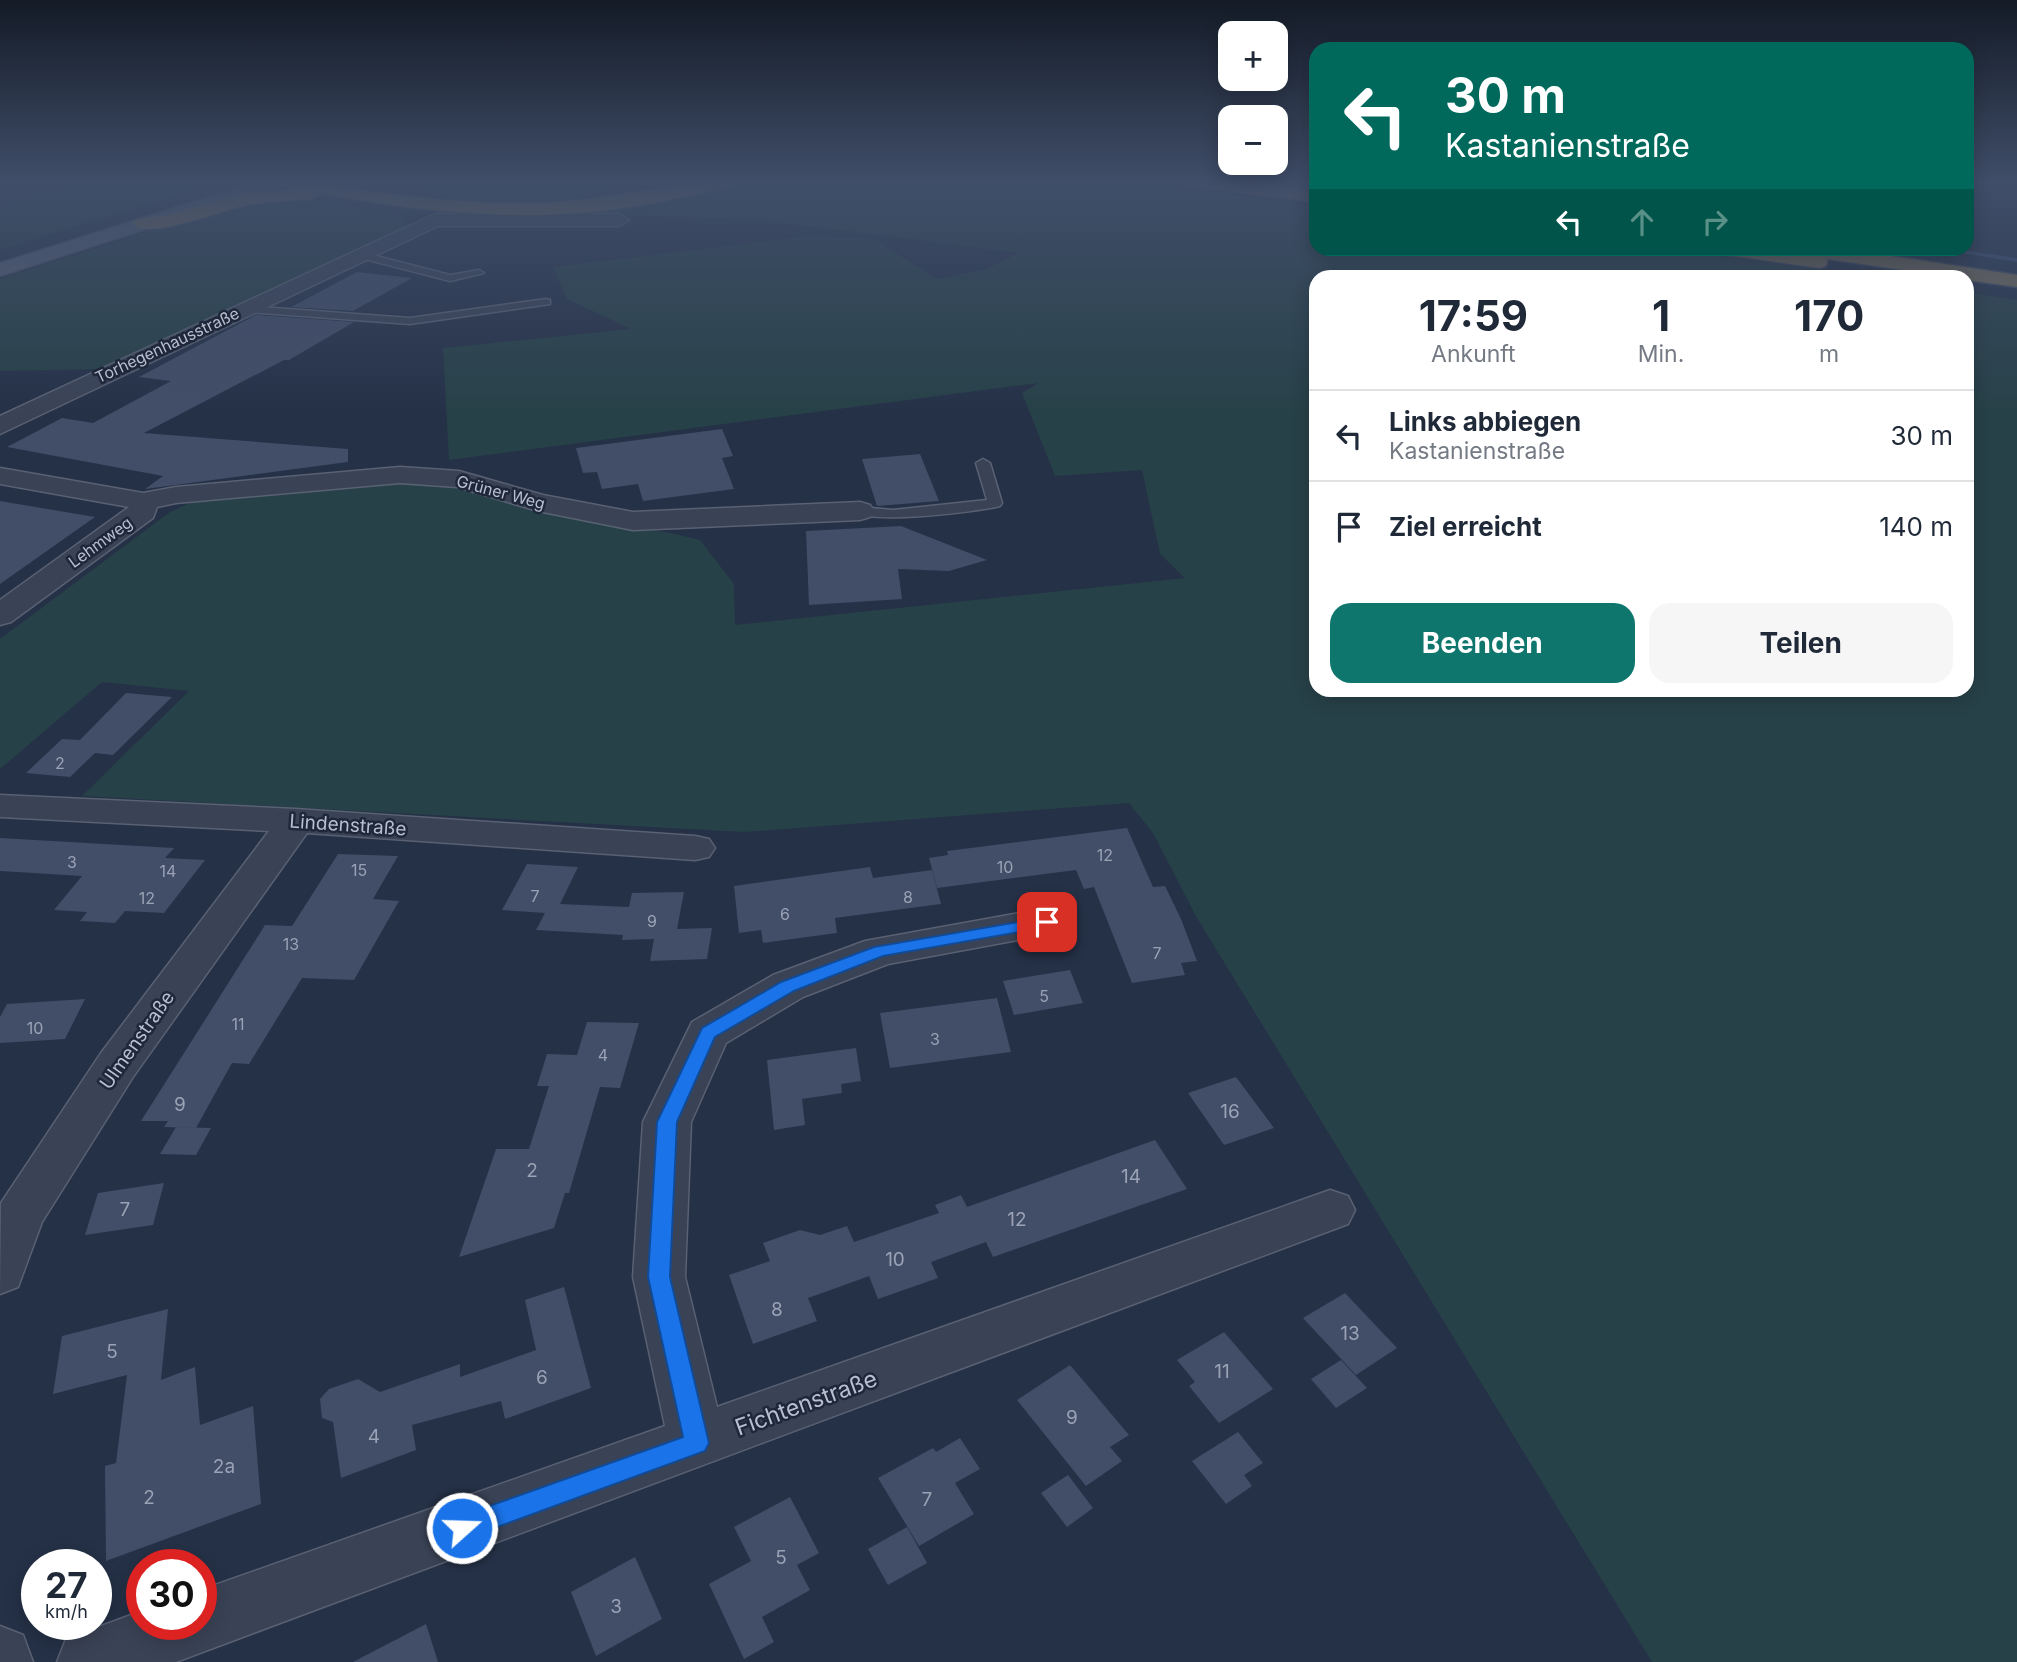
<!DOCTYPE html>
<html lang="de">
<meta charset="utf-8">
<style>
:root{--surface:#fff;--page:#f6f6f7;--text:#1f2937;--muted:#747a83;--line:#e0e1e3;--accent:#0f766e}
body{margin:0;font-family:Inter,sans-serif;background:var(--page);color:var(--text);height:100vh;display:flex;flex-direction:column;font-size:26px;white-space:nowrap}
*{box-sizing:border-box;margin:0}
p{font-size:23px;color:var(--muted)}
.icon{flex:none;width:38px;height:38px;fill:none;stroke:currentColor;stroke-width:2;stroke-linecap:round;stroke-linejoin:round}
.map{position:relative;flex:1;overflow:hidden}
.details{position:absolute;left:1309px;top:270px;width:665px;height:427px;display:flex;flex-direction:column;background:var(--surface);border-radius:21px;box-shadow:0 4px 18px #0003}
.details>*{flex:none}
.hud{position:absolute;left:1309px;top:42px;width:665px;height:214px;border-radius:21px;box-shadow:0 4px 18px #0003;background:#00695c;color:#fff;overflow:hidden}
.buttons{position:absolute;left:1218px;top:21px;display:grid;gap:14px}
.buttons a{display:grid;place-items:center;width:70px;height:70px;border-radius:14px;background:var(--surface);box-shadow:0 4px 18px #0003;font-size:35px}
.speed{position:absolute;left:21px;top:1549px;display:flex;gap:14px;font-size:35px;font-weight:700;text-align:center}
.speed>*{display:grid;place-content:center;width:91px;height:91px;border-radius:50%;background:var(--surface);box-shadow:0 4px 18px #0003;line-height:1}
.speed small{font-size:18px;font-weight:400}
.speed .limit{border:10px solid #d22;background:#fff;color:#111}
.pin{position:absolute;display:grid;place-items:center;width:60px;height:60px;color:#fff;margin:-30px;border-radius:14px;box-shadow:0 4px 10px #0006}
.me{position:absolute;width:77px;margin:-38px;rotate:70deg;stroke-linejoin:round;filter:drop-shadow(0 0 5px #0008)}
.turn{display:flex;align-items:center;gap:24px;height:147px;padding:0 21px;font-size:32px}
.turn .icon{width:91px;height:91px;stroke-width:2.5}
.turn b{display:block;font-size:49px;line-height:60px}
.lanes{display:flex;align-items:center;height:66px;padding:0 21px;background:#0003;justify-content:center;gap:35px;direction:ltr}
.lanes .off{opacity:.35}
.eta{display:flex;justify-content:space-evenly;align-items:center;height:119px;text-align:center}
.eta b{font-size:42px;font-weight:700;line-height:49px}
.action{display:flex;gap:14px;margin-top:auto;padding:14px 21px}
.action a{flex:1;height:80px;border-radius:21px;background:var(--accent);color:#fff;font-size:28px;font-weight:700;line-height:80px;text-align:center}
.action a+a{background:var(--page);color:var(--text)}
ul{padding:0;list-style:none}
li{display:flex;align-items:center;gap:21px;height:91px;padding:0 21px;border-top:2px solid var(--line)}
li div{flex:1}
li b{display:block;font-size:26px}
li em{font-style:normal}
.map>svg:first-child{display:block}
.green{fill:#274148}
.lines{fill:none;stroke-linecap:round;stroke-linejoin:round}
.stream{fill:#374a6f;fill-rule:evenodd}
.building{fill:#424d67}
.lane-casing{stroke:#596173;stroke-width:3}
.street-casing{stroke:#596173;stroke-width:3}
.primary-casing{stroke:#444c5f;stroke-width:3}
.highway-casing{stroke:#424b5d;stroke-width:3}
.lane{fill:#3a4356;fill-rule:evenodd}
.street{fill:#3a4356;fill-rule:evenodd}
.primary{fill:#586276;fill-rule:evenodd}
.highway{fill:#7c7156;fill-rule:evenodd}
.route{fill:#1a73e8;stroke:#114b97;stroke-width:2}
.labels{text-anchor:middle;dominant-baseline:central;stroke-width:5;stroke-linejoin:round;paint-order:stroke}
.far-street-label{font-size:16px;fill:#b8bfcf;stroke:#1f283b}
.number-label{font-size:16px;fill:#9aa2b5}
.street-label{font-size:19px;fill:#b8bfcf;stroke:#1f283b}
.near-number-label{font-size:19px;fill:#9aa2b5}
.near-street-label{font-size:23px;fill:#b8bfcf;stroke:#1f283b}
</style>
<div class="map">
<svg width="2017" height="1662" viewBox="0 0 2017 1662">
<rect width="100%" height="100%" fill="#253147"/>
<g class="green">
<path d="M86,181H220L0,250V208Z"/>
<path d="M381,181H633C582,201 512,209 457,199C443,196 430,189 416,187C401,184 394,190 381,181Z"/>
<path d="M755,181H1105L1316,206V248H1662L1861,276H1316V690H1967V292L2017,300V1662H1652L1197,918L1153,833L1129,803L744,832L82,796L189,691L102,682L0,769V639L170,512L192,502L393,482H450L615,527L666,532L700,540L734,584L735,625L1185,578L1160,554L1142,470L1055,476L1022,393L1038,383L449,460L443,348L631,329L567,299L553,267L810,236L873,239L937,279L984,270L1019,253L758,220L609,214L587,216L398,210L404,208L501,214L688,195Z"/>
<path d="M253,202H312L402,216L406,229L105,369L0,371V279L168,225Z"/>
</g>
<g class="lines">
<path class="stream" d="M1931,248H1948L2017,258V262Z"/>
</g>
<g class="building">
<path d="M357,272L412,278L353,311L291,307Z"/>
<path d="M256,315L354,322L289,360H284L144,433L348,449V462L145,489L163,476L7,447L62,418L93,423L171,381L139,377Z"/>
<path d="M722,429L733,456L722,458L734,489L643,501L638,484L602,489L597,472L583,473L576,448Z"/>
<path d="M920,454L939,501L877,506L862,459Z"/>
<path d="M0,501L95,517L0,584Z"/>
<path d="M901,526L987,560L949,571L898,569L902,599L809,605L806,531Z"/>
<path d="M126,693L172,697L113,755L95,753L70,777L26,773L62,739L80,740Z"/>
<path d="M1127,828L1153,887L1165,886L1181,919L1197,961L1181,963L1185,975L1132,983L1094,887L1084,889L1076,870L937,888L929,858L948,855L947,851Z"/>
<path d="M0,838L174,848L165,858L205,860L164,913L125,911L115,923L80,921L87,912L54,910L82,876L0,871Z"/>
<path d="M338,854L398,856L373,899L399,901L354,980L302,978L249,1064L232,1063L196,1128L164,1127L168,1121H141L265,925L292,926Z"/>
<path d="M527,864L578,867L560,904L629,907L632,893L684,892L677,929L712,928L707,959L650,961L654,939L622,940L623,935L536,930L545,913L502,910Z"/>
<path d="M870,867L873,878L932,870L941,904L835,918L837,933L763,943L761,930L739,933L734,886Z"/>
<path d="M1070,970L1083,1003L1014,1015L1003,981Z"/>
<path d="M997,998L1011,1052L890,1068L880,1013Z"/>
<path d="M85,999L65,1039L0,1043V1017L7,1004Z"/>
<path d="M587,1022L639,1023L620,1088L600,1087L569,1193H565L554,1228L459,1257L496,1149H529L549,1086H537L547,1054L577,1055Z"/>
<path d="M856,1048L861,1081L841,1084L842,1093L802,1099L805,1125L774,1130L767,1060Z"/>
<path d="M1236,1077L1274,1128L1224,1145L1188,1093Z"/>
<path d="M176,1127L211,1128L196,1155L160,1154Z"/>
<path d="M1155,1140L1187,1189L993,1257L986,1242L931,1262L938,1278L878,1299L869,1276L839,1287L808,1298L817,1321L753,1344L729,1275L770,1261L763,1243L800,1230L820,1235L847,1226L854,1242L939,1213L935,1205L961,1195L967,1207Z"/>
<path d="M164,1183L153,1225L85,1235L98,1193Z"/>
<path d="M564,1287L591,1388L505,1419L501,1401L412,1425L416,1450L341,1478L333,1422L322,1418L320,1399L329,1389L358,1379L380,1392L460,1364V1377L536,1350L525,1300Z"/>
<path d="M1345,1293L1397,1348L1356,1375L1303,1318Z"/>
<path d="M168,1309L161,1380L195,1367L200,1425L253,1406L261,1504L106,1561L105,1466L116,1463L127,1375L53,1394L62,1336Z"/>
<path d="M1224,1332L1273,1389L1219,1423L1189,1386L1195,1382L1177,1360Z"/>
<path d="M1341,1360L1367,1388L1336,1408L1311,1379Z"/>
<path d="M1070,1365L1129,1435L1110,1447L1122,1461L1086,1486L1017,1400Z"/>
<path d="M1238,1432L1263,1463L1244,1475L1252,1486L1226,1504L1192,1461Z"/>
<path d="M960,1438L980,1469L955,1483L974,1514L919,1546L878,1478L933,1448L936,1452Z"/>
<path d="M1068,1475L1093,1508L1067,1527L1041,1493Z"/>
<path d="M790,1497L819,1553L797,1565L810,1590L762,1617L774,1642L744,1659L709,1584L751,1561L734,1527Z"/>
<path d="M907,1527L927,1563L888,1585L868,1549Z"/>
<path d="M635,1557L662,1619L596,1656L571,1592Z"/>
<path d="M426,1624L438,1662H353Z"/>
</g>
<g class="lines">
<g class="lane-casing">
<g id="lane">
<path d="M361,252L450,275L479,270L484,273L450,281L357,257L356,255Z"/>
<path d="M546,299L550,300V304L410,324L247,312L241,309L247,306L410,318Z"/>
<path d="M983,459L990,463L1002,503L1000,506C976,512 868,525 853,511L860,507L893,510L987,500L976,463Z"/>
</g>
</g>
<g class="street-casing">
<g id="street">
<path d="M435,214H619L629,220L619,226H438L0,434V416Z"/>
<path d="M400,467L459,471L543,495L633,512L860,502L870,505L874,511L870,517L860,520L633,530L538,511L457,487L400,483L176,503L157,507L153,518L11,622L0,625V600L129,507L0,484V468L143,493L176,487Z"/>
<path d="M0,795L296,809L695,836L709,839L715,848L709,857L695,860L307,833L133,1077L42,1222L18,1287L0,1294L1,1203L101,1053L269,831L0,817Z"/>
<path d="M1047,908L1062,912L1068,922L1062,932L888,964L803,997L726,1043L691,1122L685,1277L717,1407L1330,1190L1348,1196L1355,1210L1348,1224L176,1662H57L66,1639L142,1611V1624H201V1590L665,1426L633,1277L643,1122L692,1022L773,975L865,941Z"/>
<path d="M0,1626L23,1635L33,1662H0Z"/>
</g>
</g>
<g class="primary-casing">
<path id="primary" d="M259,181H287L284,185L0,276V263Z"/>
</g>
<g class="highway-casing">
<g id="highway">
<path d="M273,181C313,181 350,189 390,194C438,200 486,204 534,203C606,202 673,181 742,181L733,186C686,197 639,207 591,212C501,221 410,209 321,194L312,199C291,201 268,201 247,205C226,209 146,241 133,224L136,220L167,215L246,193L295,189L276,185Z"/>
<path d="M1178,181H1236L1316,190V202L1187,186Z"/>
<path d="M1711,248H1838L2017,275V287L1967,280V276H1944L1828,259L1826,266L1819,268L1721,254Z"/>
</g>
</g>
<use href="#lane" class="lane"/>
<use href="#street" class="street"/>
<use href="#primary" class="primary"/>
<use href="#highway" class="highway"/>
</g>
<linearGradient id="sky" x2="0" y2="1"><stop stop-color="#141b27"/><stop offset="0.44" stop-color="#404e69"/><stop offset="1" stop-color="#404e69" stop-opacity="0"/></linearGradient>
<rect width="2017" height="414" fill="url(#sky)"/>
<path class="route" d="M1047,917L1056,922L1053,926L883,956L794,991L715,1037L677,1122L670,1277L709,1443L705,1451L462,1540L453,1536L450,1528L453,1519L683,1437L648,1277L657,1122L702,1028L781,982L874,947Z"/>
<g class="labels">
<g class="far-street-label">
<text transform="translate(167 345) rotate(-25)">Torhegenhausstraße</text>
<text transform="translate(501 492) rotate(15)">Grüner Weg</text>
<text transform="translate(100 542) rotate(-36)">Lehmweg</text>
</g>
<g class="number-label">
<text x="60" y="763">2</text>
<text x="1105" y="855">12</text>
<text x="72" y="862">3</text>
<text x="1005" y="867">10</text>
<text x="359" y="870">15</text>
<text x="168" y="871">14</text>
<text x="535" y="896">7</text>
<text x="908" y="897">8</text>
<text x="147" y="898">12</text>
<text x="785" y="914">6</text>
<text x="652" y="921">9</text>
<text x="291" y="944">13</text>
<text x="1157" y="953">7</text>
<text x="1044" y="996">5</text>
<text x="238" y="1024">11</text>
<text x="35" y="1028">10</text>
<text x="935" y="1039">3</text>
<text x="603" y="1055">4</text>
</g>
<g class="street-label">
<text transform="translate(348 825) rotate(4)">Lindenstraße</text>
<text transform="translate(137 1040) rotate(-55)">Ulmenstraße</text>
</g>
<g class="near-number-label">
<text x="180" y="1104">9</text>
<text x="1230" y="1111">16</text>
<text x="532" y="1170">2</text>
<text x="1131" y="1176">14</text>
<text x="125" y="1209">7</text>
<text x="1017" y="1219">12</text>
<text x="895" y="1259">10</text>
<text x="777" y="1309">8</text>
<text x="1350" y="1333">13</text>
<text x="112" y="1351">5</text>
<text x="1222" y="1371">11</text>
<text x="542" y="1377">6</text>
<text x="1072" y="1417">9</text>
<text x="374" y="1436">4</text>
<text x="224" y="1466">2a</text>
<text x="149" y="1497">2</text>
<text x="927" y="1499">7</text>
<text x="781" y="1557">5</text>
<text x="616" y="1606">3</text>
</g>
<g class="near-street-label">
<text transform="translate(806 1403) rotate(-20)">Fichtenstraße</text>
</g>
</g>
</svg>
<div class="buttons">
<a>+</a>
<a>−</a>
</div>
<div class="speed"><div>27<small>km/h</small></div><div class="limit">30</div></div>
<div class="pin" style="left:1047px;top:922px;background:#d93025"><svg class="icon" aria-label="arrive" viewBox="0 0 24 24"><path d="M6 21V4h12l-3 4 3 4H6"/></svg></div>
<svg class="me" style="left:462px;top:1528px" viewBox="-20 -20 40 40"><circle r="17" fill="#1a73e8" stroke="#fff" stroke-width="3"/><path d="M0-11L8 9 0 5-8 9z" fill="#fff"/></svg>
<div class="hud">
<div class="turn"><svg class="icon" aria-label="left" viewBox="0 0 24 24"><path d="M17 20v-9H6M10 6l-5 5 5 5"/></svg><div><b>30 m</b>Kastanienstraße</div></div>
<div class="lanes"><svg class="icon" aria-label="left" viewBox="0 0 24 24"><path d="M17 20v-9H6M10 6l-5 5 5 5"/></svg><svg class="icon off" aria-label="ahead" viewBox="0 0 24 24"><path d="M12 20V5M6 11l6-6 6 6"/></svg><svg class="icon off" aria-label="right" viewBox="0 0 24 24"><path d="M7 20v-9h11M14 6l5 5-5 5"/></svg></div>
</div>
<section class="details">
<div class="eta">
<div><b>17:59</b><p>Ankunft</p></div>
<div><b>1</b><p>Min.</p></div>
<div><b>170</b><p>m</p></div>
</div>
<ul>
<li><svg class="icon" aria-label="left" viewBox="0 0 24 24"><path d="M17 20v-9H6M10 6l-5 5 5 5"/></svg><div><b>Links abbiegen</b><p>Kastanienstraße</p></div><em>30 m</em></li>
<li><svg class="icon" aria-label="arrive" viewBox="0 0 24 24"><path d="M6 21V4h12l-3 4 3 4H6"/></svg><div><b>Ziel erreicht</b></div><em>140 m</em></li>
</ul>
<div class="action"><a>Beenden</a><a>Teilen</a></div>
</section>
</div>
